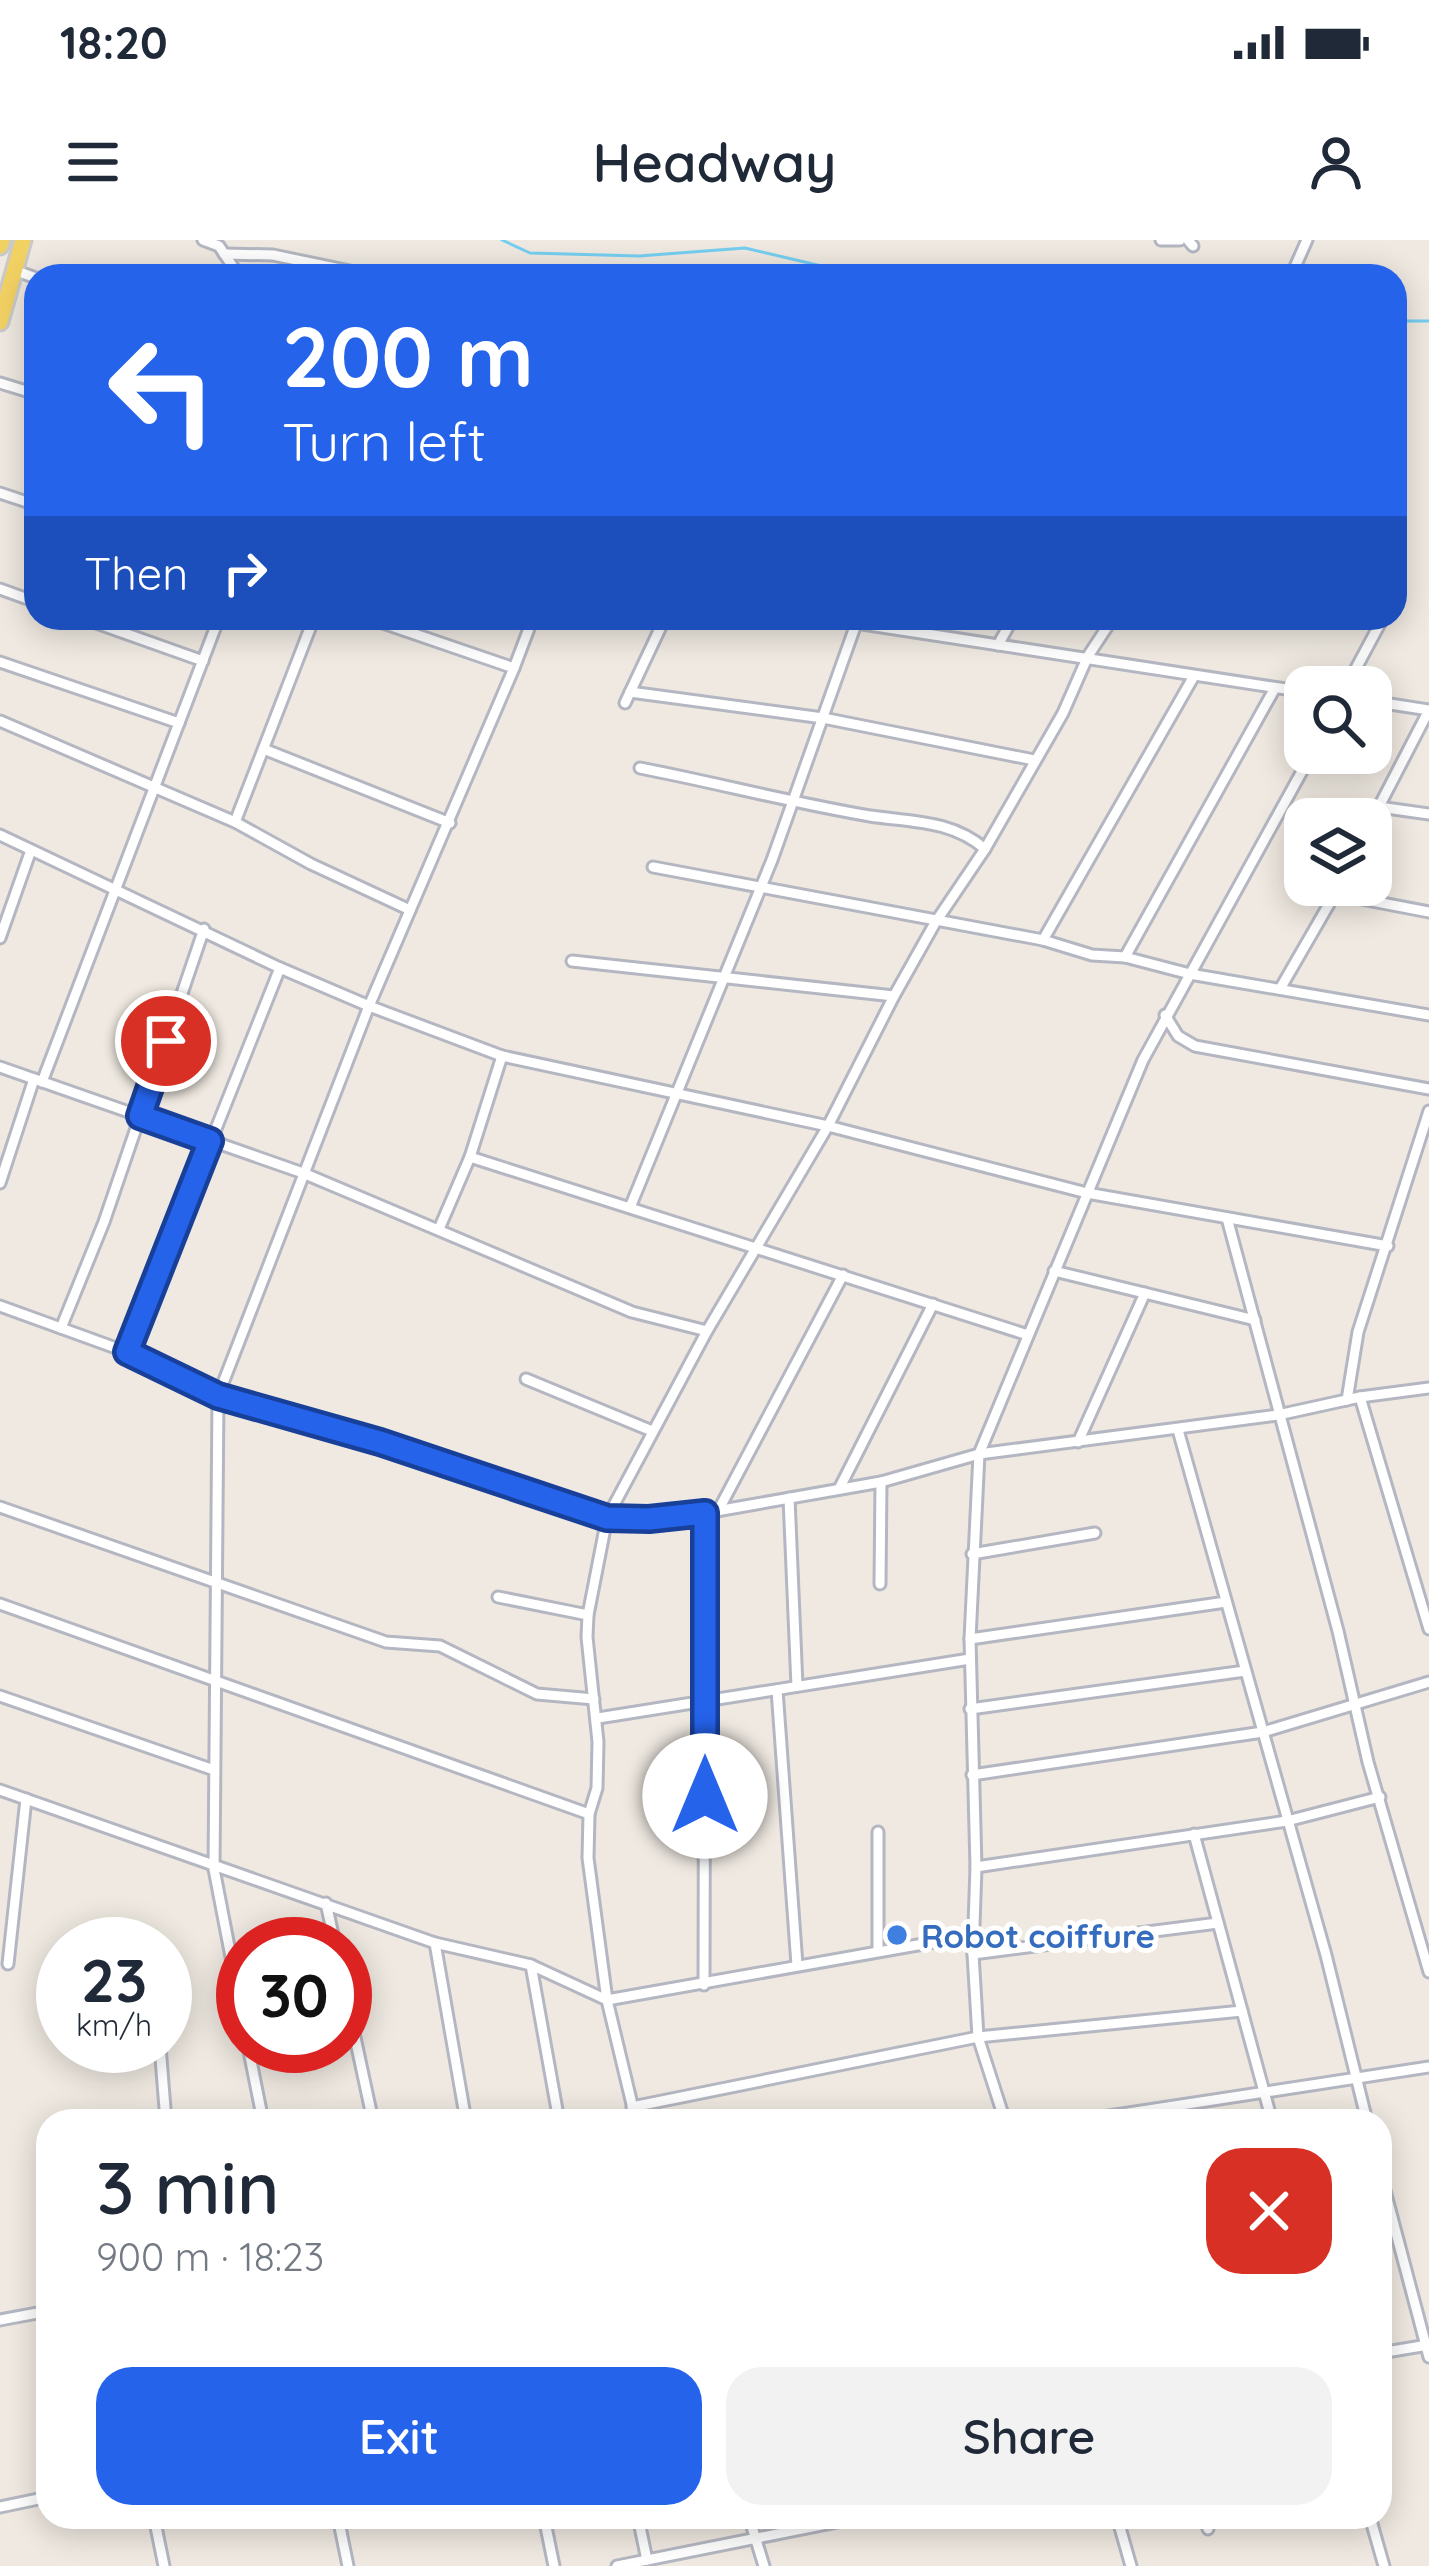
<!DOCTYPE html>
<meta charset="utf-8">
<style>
:root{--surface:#fff;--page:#f2f2f3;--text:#1f2937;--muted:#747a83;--accent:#2563eb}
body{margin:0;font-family:Quicksand,sans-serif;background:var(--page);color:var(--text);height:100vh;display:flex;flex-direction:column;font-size:45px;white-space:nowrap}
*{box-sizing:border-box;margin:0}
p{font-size:39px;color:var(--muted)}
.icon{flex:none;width:66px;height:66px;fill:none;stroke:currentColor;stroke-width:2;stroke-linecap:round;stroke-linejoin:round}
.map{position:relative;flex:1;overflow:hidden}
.sheet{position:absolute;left:36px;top:1869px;width:1356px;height:420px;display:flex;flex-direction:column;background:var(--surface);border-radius:36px;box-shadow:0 6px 30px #0003}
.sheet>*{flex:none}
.top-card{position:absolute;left:24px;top:24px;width:1383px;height:366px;border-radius:36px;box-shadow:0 6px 30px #0003;background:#2563eb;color:#fff;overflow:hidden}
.controls{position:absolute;left:1284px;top:426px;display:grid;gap:24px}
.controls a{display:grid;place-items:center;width:108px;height:108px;border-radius:24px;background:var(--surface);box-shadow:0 6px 30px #0003;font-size:60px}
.speed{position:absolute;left:36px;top:1677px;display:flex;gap:24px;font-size:60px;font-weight:700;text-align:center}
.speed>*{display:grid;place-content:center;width:156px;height:156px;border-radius:50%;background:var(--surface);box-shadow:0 6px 30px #0003;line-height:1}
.speed small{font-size:30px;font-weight:400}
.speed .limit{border:18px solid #d22;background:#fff;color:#111}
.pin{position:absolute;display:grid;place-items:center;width:102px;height:102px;color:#fff;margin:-51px;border:6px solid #fff;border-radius:50%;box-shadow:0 3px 12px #0007}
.me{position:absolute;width:132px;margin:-66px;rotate:0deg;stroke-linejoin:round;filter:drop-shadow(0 0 9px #0008)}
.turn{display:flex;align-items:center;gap:42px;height:252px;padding:0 60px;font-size:54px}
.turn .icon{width:156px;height:156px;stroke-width:2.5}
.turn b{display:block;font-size:84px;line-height:102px}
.then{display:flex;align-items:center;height:114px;padding:0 60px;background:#0003;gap:24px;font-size:45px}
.round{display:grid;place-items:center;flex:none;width:126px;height:126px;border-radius:36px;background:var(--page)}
.head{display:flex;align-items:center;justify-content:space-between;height:204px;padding:0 60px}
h1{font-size:72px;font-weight:600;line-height:90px}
.action{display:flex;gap:24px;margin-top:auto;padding:24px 60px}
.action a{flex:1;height:138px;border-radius:36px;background:var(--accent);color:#fff;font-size:48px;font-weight:600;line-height:138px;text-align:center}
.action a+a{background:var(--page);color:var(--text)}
.status{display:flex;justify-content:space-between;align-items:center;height:84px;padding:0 60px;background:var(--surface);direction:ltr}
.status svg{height:33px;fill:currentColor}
header{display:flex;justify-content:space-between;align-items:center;height:156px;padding:0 60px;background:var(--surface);font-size:54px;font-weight:600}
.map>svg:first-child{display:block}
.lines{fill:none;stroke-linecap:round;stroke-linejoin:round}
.stream{stroke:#75cff0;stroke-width:3}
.minor-casing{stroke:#b4b7c1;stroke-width:15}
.primary-casing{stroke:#c9c9c9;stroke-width:21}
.minor{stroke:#fff;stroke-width:9}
.primary{stroke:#f2d163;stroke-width:15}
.route-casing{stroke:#184099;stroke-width:30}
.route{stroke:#2563eb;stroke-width:21}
.shop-dot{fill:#3f7fe0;stroke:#fff;stroke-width:4.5}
.labels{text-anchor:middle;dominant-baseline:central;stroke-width:10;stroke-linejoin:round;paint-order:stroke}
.shop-label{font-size:33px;font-weight:bold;fill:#366cbe;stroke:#fff;text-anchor:start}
</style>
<div class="status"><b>18:20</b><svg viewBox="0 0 49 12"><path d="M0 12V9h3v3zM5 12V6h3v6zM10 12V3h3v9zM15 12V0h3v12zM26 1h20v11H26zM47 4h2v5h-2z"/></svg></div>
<header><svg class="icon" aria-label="menu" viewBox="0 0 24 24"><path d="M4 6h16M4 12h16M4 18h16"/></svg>Headway<svg class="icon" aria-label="person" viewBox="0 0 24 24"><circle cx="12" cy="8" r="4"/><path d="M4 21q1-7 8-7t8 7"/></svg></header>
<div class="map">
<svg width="1429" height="2326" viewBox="0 0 1429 2326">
<rect width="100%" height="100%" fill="#efe9e1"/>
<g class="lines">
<g class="stream">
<path d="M502,0L530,13L639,16L745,8L864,36"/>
<path d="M1395,81H1429"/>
</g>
<g class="minor-casing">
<g id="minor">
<path d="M203,0L219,6L239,36"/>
<path d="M1161,0H1180"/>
<path d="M1188,0L1193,6"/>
<path d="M224,14L273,15L374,36"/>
<path d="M14,30L36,38"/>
<path d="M1291,36L1307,0"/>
<path d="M0,143L36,154"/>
<path d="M0,253L36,265"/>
<path d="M1395,314L1398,336L1395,353"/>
<path d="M0,349L36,362"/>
<path d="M82,378L203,421"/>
<path d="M823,378L1305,452"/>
<path d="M998,405L1013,378"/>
<path d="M0,422L179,483"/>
<path d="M514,428L533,378"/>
<path d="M1346,447L1383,378"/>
<path d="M630,452L823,478L1034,520"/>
<path d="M1371,461L1429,470L1371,582"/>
<path d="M625,463L665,378"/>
<path d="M0,481L235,582L311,624L410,670"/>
<path d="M266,510L450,583"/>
<path d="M640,528C717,543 793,563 870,576C911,582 952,580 985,609"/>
<path d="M1379,567L1429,574"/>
<path d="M235,582L314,378"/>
<path d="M0,595L280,728L369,766L502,816L828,886L1087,953L1388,1006"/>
<path d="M653,627L1043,700L1092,715L1125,717L1190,734L1429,775"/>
<path d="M1335,654L1429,672"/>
<path d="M0,698L31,610"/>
<path d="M1043,700L1194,436"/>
<path d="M1125,717L1275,448"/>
<path d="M572,721L894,756"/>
<path d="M1280,749L1340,645"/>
<path d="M1165,775L1178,796L1195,806L1429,849"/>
<path d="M0,827L303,933L632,1072L707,1091"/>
<path d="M42,842L219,378"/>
<path d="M470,917L1028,1095"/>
<path d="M0,943L34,839"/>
<path d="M631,965L772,620L856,384"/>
<path d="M1227,978L1338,1391L1368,1522L1429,1732"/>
<path d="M439,989L470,917L502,816"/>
<path d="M1054,1031L1255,1080"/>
<path d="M0,1066L127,1112L218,1156L414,1213L607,1278L649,1279L705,1273L881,1242L979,1214L1278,1175L1360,1157L1429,1148"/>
<path d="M61,1088L104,982L204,689"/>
<path d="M127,1112L280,728"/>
<path d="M526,1139L652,1191"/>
<path d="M1360,1157L1429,1389"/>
<path d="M1347,1160L1358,1092L1429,871"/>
<path d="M1178,1190L1326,1715L1367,1881"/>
<path d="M1078,1202L1145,1053"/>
<path d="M839,1249L933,1064"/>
<path d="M789,1258L797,1446"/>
<path d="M0,1267L386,1402L440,1406L537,1454L594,1459"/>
<path d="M718,1271L843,1035"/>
<path d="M972,1314L1095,1293"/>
<path d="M880,1344L881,1242"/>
<path d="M498,1357L588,1375"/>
<path d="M0,1364L589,1574"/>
<path d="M970,1399L1226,1362"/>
<path d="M777,1450L797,1725"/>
<path d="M0,1456L214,1530"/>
<path d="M970,1469L1245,1431"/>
<path d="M598,1478L970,1419"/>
<path d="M972,1535L1263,1492L1429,1442"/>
<path d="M0,1550L435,1703L531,1725L607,1760L636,1881"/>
<path d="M878,1592V1711"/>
<path d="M1194,1594L1272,1881"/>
<path d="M976,1627L1287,1581L1380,1557"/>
<path d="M326,1663L335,1704"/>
<path d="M974,1695L607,1760L588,1618L589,1574L597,1548L598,1502L587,1397L588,1375L607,1278L707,1091L828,886L894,756L935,683L985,609L1063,473L1088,416L1113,378"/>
<path d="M435,1703L466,1881"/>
<path d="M973,1714L1218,1683"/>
<path d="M8,1724L26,1559"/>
<path d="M531,1725L559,1881"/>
<path d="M704,1745L705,1273"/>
<path d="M345,1751L373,1881"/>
<path d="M243,1779L214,1629L218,1156L369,766L514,428L368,378"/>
<path d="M160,1806L166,1881"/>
<path d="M248,1806L263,1881"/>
<path d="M632,1867L978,1797L1242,1771"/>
<path d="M1005,1881L978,1797L973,1714L976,1627L970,1399L979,1214L1143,820L1312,513"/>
<path d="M1076,1881L1429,1827"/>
<path d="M1380,1932L1429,2117"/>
<path d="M0,2080L48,2071"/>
<path d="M1380,2113L1428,2105"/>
<path d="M0,2267L48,2257"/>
<path d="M154,2277L164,2326"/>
<path d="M338,2277L348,2326"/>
<path d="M544,2277L554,2326"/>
<path d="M638,2277L647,2320"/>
<path d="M749,2277L764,2326"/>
<path d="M1117,2277L1131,2326"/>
<path d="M1205,2277L1208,2289"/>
<path d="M1370,2277L1384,2326"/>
<path d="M617,2326L862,2277"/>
</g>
</g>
<g class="primary-casing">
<g id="primary">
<path d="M0,6L2,0"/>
<path d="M0,82L23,0"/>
</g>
</g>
<use href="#minor" class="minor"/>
<use href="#primary" class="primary"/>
</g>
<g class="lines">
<g class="route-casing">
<path id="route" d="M166,801L140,876L210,901L127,1112L218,1156L380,1202L607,1278L649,1279L705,1273V1556"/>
</g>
<use href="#route" class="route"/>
</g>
<circle class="shop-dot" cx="897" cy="1695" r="12"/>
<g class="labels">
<g class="shop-label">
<text x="921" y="1695">Robot coiffure</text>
</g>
</g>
</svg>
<div class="controls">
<a><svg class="icon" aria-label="search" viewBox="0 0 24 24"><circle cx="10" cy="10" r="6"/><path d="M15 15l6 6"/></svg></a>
<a><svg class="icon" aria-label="layers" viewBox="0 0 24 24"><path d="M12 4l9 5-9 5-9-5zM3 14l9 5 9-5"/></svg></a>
</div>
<div class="speed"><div>23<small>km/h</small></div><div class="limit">30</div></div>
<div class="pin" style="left:166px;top:801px;background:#d93025"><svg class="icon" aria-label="arrive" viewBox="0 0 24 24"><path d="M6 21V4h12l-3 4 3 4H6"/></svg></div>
<svg class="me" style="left:705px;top:1556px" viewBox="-20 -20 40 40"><circle r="19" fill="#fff"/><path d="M0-13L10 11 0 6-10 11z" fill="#2563eb"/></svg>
<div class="top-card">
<div class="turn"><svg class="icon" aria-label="left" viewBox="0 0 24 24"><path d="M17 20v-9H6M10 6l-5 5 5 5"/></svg><div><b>200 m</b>Turn left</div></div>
<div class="then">Then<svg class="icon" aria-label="right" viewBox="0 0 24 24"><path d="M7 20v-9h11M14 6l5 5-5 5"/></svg></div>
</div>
<section class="sheet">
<div class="head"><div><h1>3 min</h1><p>900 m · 18:23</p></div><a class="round" style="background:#d93025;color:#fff"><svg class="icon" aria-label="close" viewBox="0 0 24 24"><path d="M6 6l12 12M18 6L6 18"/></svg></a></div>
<div class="action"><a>Exit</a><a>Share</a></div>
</section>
</div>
